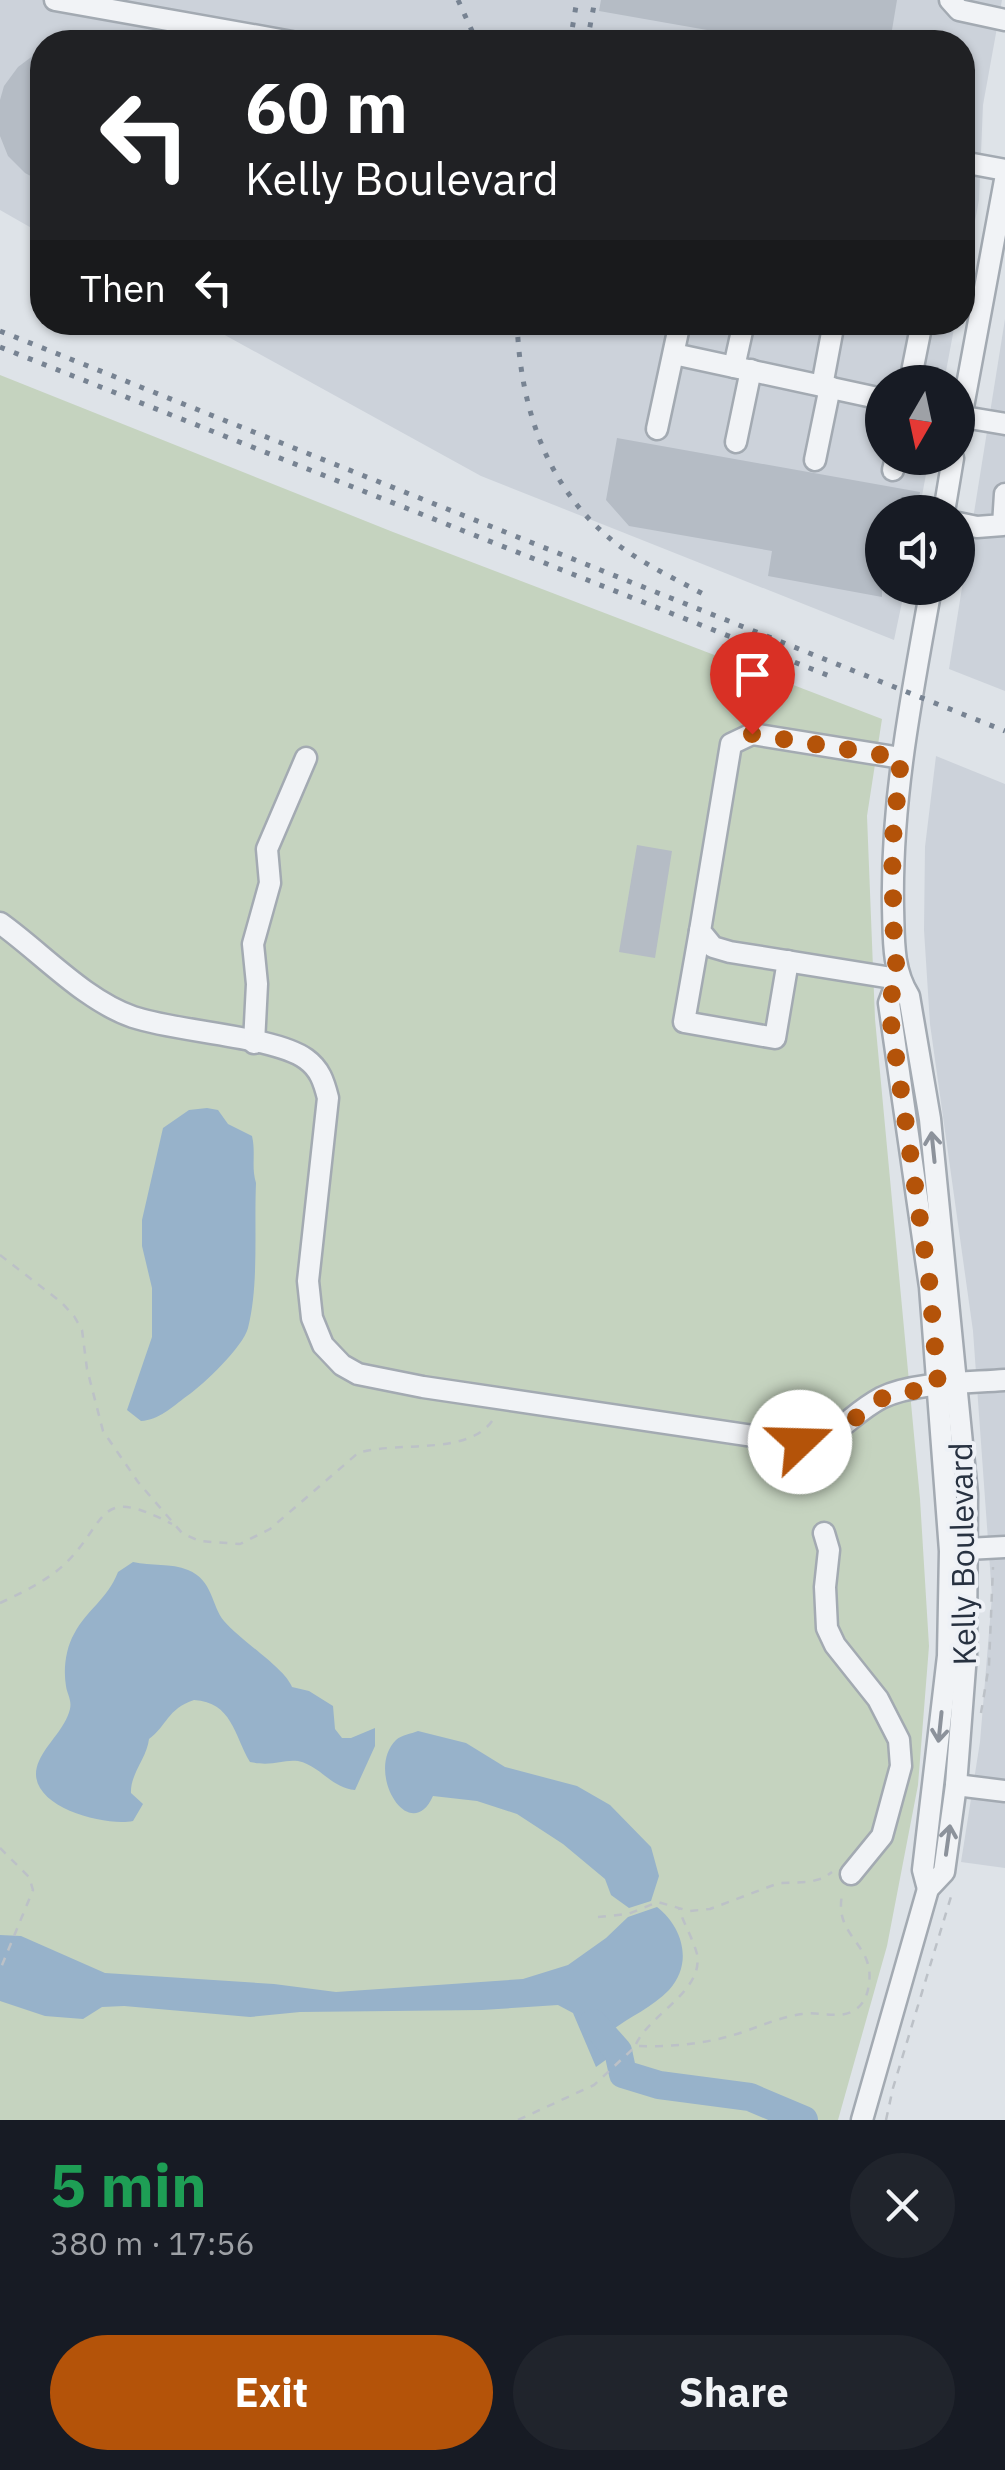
<!DOCTYPE html>
<meta charset="utf-8">
<style>
:root{--surface:#171b24;--page:#20242c;--text:#f1f3f6;--muted:#9ea1a6;--accent:#b45309}
body{margin:0;font-family:"IBM Plex Sans",sans-serif;background:var(--page);color:var(--text);height:100vh;display:flex;flex-direction:column;font-size:38px;white-space:nowrap}
*{box-sizing:border-box;margin:0}
p{font-size:32px;color:var(--muted)}
.icon{flex:none;width:55px;height:55px;fill:none;stroke:currentColor;stroke-width:2;stroke-linecap:round;stroke-linejoin:round}
.map{position:relative;height:2120px;overflow:hidden}
.drawer{display:flex;flex-direction:column;background:var(--surface);flex:1}
.drawer>*{flex:none}
.top-card{position:absolute;left:30px;top:30px;width:945px;height:305px;border-radius:40px;box-shadow:0 2px 8px #0004;background:#202124;color:#fff;overflow:hidden}
.needle{width:65px;rotate:189deg}
.tools{position:absolute;left:865px;top:365px;display:grid;gap:20px}
.tools a{display:grid;place-items:center;width:110px;height:110px;border-radius:50%;background:var(--surface);box-shadow:0 2px 8px #0004;font-size:50px}
.pin{position:absolute;display:grid;place-items:center;width:85px;height:85px;color:#fff;margin:-102px -42px;border-radius:50% 50% 50% 0;rotate:-45deg;box-shadow:0 0 10px #0007}
.pin .icon{rotate:45deg}
.me{position:absolute;width:110px;margin:-55px;rotate:69deg;stroke-linejoin:round;filter:drop-shadow(0 0 8px #0008)}
.turn{display:flex;align-items:center;gap:35px;height:210px;padding:0 50px;font-size:45px}
.turn .icon{width:130px;height:130px;stroke-width:2.5}
.turn b{display:block;font-size:70px;line-height:85px}
.then{display:flex;align-items:center;height:95px;padding:0 50px;background:#0003;gap:20px;font-size:38px}
.round{display:grid;place-items:center;flex:none;width:105px;height:105px;border-radius:52px;background:var(--page)}
.headline{display:flex;align-items:center;justify-content:space-between;height:170px;padding:0 50px}
h1{font-size:60px;font-weight:800;line-height:75px;color:#1e9e55}
.button{display:flex;gap:20px;margin-top:auto;padding:20px 50px}
.button a{flex:1;height:115px;border-radius:60px;background:var(--accent);color:#fff;font-size:40px;font-weight:800;line-height:115px;text-align:center}
.button a+a{background:var(--page);color:var(--text)}
.map>svg:first-child{display:block}
.built{fill:#ccd2da}
.green{fill:#c5d3bf}
.water{fill:#97b2ca}
.lines{fill:none;stroke-linecap:round;stroke-linejoin:round}
.river{stroke:#97b2ca;stroke-width:28}
.building{fill:#b5bcc5}
.minor-casing{stroke:#a3aab2;stroke-width:25}
.path{stroke:#bcc1c7;stroke-width:2.5;stroke-dasharray:8 8;stroke-linecap:butt}
.minor{stroke:#f1f3f6;stroke-width:20}
.rail{stroke:#778392;stroke-width:5;stroke-dasharray:5 10;stroke-linecap:butt}
.oneway{stroke:#8c929b}
.route{stroke:#b45309;stroke-width:18;stroke-dasharray:0 32.4}
.labels{text-anchor:middle;dominant-baseline:central;stroke-width:8;stroke-linejoin:round;paint-order:stroke}
.street-label{font-size:32px;fill:#273140;stroke:#eef1f6}
</style>
<div class="map">
<svg width="1005" height="2120" viewBox="0 0 1005 2120">
<rect width="100%" height="100%" fill="#dee3e8"/>
<g class="built">
<path d="M0,0H1002L983,105L979,200L963,284L962,42H42V234L0,210Z"/>
<path d="M1005,319V691L949,669Z"/>
<path d="M203,323H955L944,382H882V458H929L919,512H882V588H905L894,640L481,476Z"/>
<path d="M936,756L1005,784V1868L961,1862L980,1742L992,1596L973,1331L930,1024L924,930L925,847Z"/>
</g>
<path class="green" d="M0,375L393,532L882,719L867,816L875,1019L920,1499L929,1646L918,1785L887,1946L838,2120H0Z"/>
<g class="water">
<path d="M207,1108L218,1110L228,1124L252,1136C256,1153 251,1167 256,1183C254,1229 259,1285 248,1328C243,1347 203,1385 187,1396C172,1407 159,1420 141,1421L127,1410L152,1337V1288L142,1246V1220L163,1128L189,1110Z"/>
<path d="M133,1562C151,1566 171,1563 188,1570C213,1580 211,1605 224,1621C241,1641 285,1668 292,1687L309,1691L333,1706L335,1729L342,1738H351L375,1728V1746L355,1790C331,1788 321,1766 298,1761C282,1759 273,1767 250,1762C234,1735 232,1702 194,1700C167,1709 167,1726 149,1739C147,1758 130,1774 131,1793L143,1804L133,1821C104,1827 19,1805 39,1761C47,1743 65,1729 70,1709C72,1700 67,1694 66,1686C63,1669 66,1648 74,1634C87,1609 107,1600 118,1572Z"/>
<path d="M418,1731L466,1743L505,1767L577,1786L610,1805L651,1847L659,1876L651,1901L629,1908L611,1895L605,1879L563,1844L517,1814L477,1801L433,1796C410,1847 364,1772 396,1740C401,1735 411,1734 418,1731Z"/>
<path d="M657,1907C682,1926 694,1963 669,1990C653,2007 629,2017 611,2031L618,2051L596,2067L573,2013L558,2005L482,2010L300,2012L250,2017L124,2006L102,2007L83,2019L45,2016L0,2001V1935L21,1936L105,1973L274,1984L336,1992L523,1979L568,1965L606,1938L628,1917Z"/>
</g>
<g class="lines">
<path class="river" d="M593,2023L618,2051L623,2074L659,2085L750,2097L804,2120"/>
</g>
<g class="building">
<path d="M601,0H897L890,42H775L599,11Z"/>
<path d="M42,49V182L25,173L8,156L0,136V100L4,86L18,67Z"/>
<path d="M617,438L920,492L917,512H882V597L768,576L772,551L629,526L606,500Z"/>
<path d="M637,845L672,851L655,958L619,952Z"/>
</g>
<g class="lines">
<g class="minor-casing">
<g id="minor">
<path d="M55,0L292,42"/>
<path d="M950,0L959,10L1005,20"/>
<path d="M962,162L1005,170"/>
<path d="M674,354L882,399"/>
<path d="M734,367L744,322"/>
<path d="M910,382L922,322"/>
<path d="M822,386L834,322"/>
<path d="M958,416L1005,424"/>
<path d="M657,429L680,322"/>
<path d="M958,434L1005,180"/>
<path d="M736,442L751,370"/>
<path d="M815,460L830,387"/>
<path d="M893,470L896,458"/>
<path d="M944,512L953,458"/>
<path d="M958,523L977,527L1003,525L1005,494"/>
<path d="M0,923C42,953 84,1000 133,1017C177,1032 274,1036 306,1059C320,1069 324,1082 328,1098L308,1281L312,1318L323,1345L342,1365L358,1374L423,1387L801,1443C845,1434 846,1417 881,1398C913,1382 969,1383 1005,1380"/>
<path d="M700,931L684,1022L775,1038L788,961"/>
<path d="M898,979L889,1003L930,1287L950,1551L948,1656L923,1870L928,1889"/>
<path d="M898,979L730,952L713,947L700,931L731,744L752,734L901,758"/>
<path d="M254,1043L257,984L253,944L270,883L267,849L306,758"/>
<path d="M824,1533L829,1550L825,1587L827,1628L835,1645L878,1699L899,1740L901,1766L882,1836L851,1874"/>
<path d="M967,1549L1005,1547"/>
<path d="M956,1785L1005,1791"/>
<path d="M862,2120L928,1889L944,1872L956,1785L966,1654L967,1494L930,1119L909,996C892,969 894,939 893,907C891,798 912,694 931,588"/>
</g>
</g>
<g class="path">
<path d="M0,1255L61,1302L74,1316L82,1330L87,1369L103,1431L138,1482L182,1533L199,1541L240,1544L270,1529L358,1453C399,1440 476,1458 496,1414"/>
<path d="M0,1603C22,1593 50,1579 67,1562C109,1519 97,1485 172,1524"/>
<path d="M981,1713L989,1665L993,1567"/>
<path d="M0,1848L29,1877L33,1890L0,1970"/>
<path d="M598,1917L628,1914L658,1902L689,1911L710,1909L779,1883L809,1882L824,1878L832,1872"/>
<path d="M636,2044C650,2014 704,1991 697,1954C693,1939 684,1924 679,1909"/>
<path d="M518,2120L594,2085L636,2046C672,2047 708,2044 743,2032C763,2025 781,2017 802,2014C820,2011 839,2020 855,2010C864,2004 868,1994 869,1983C875,1943 831,1936 843,1891"/>
<path d="M886,2120L893,2088L953,1890"/>
</g>
<use href="#minor" class="minor"/>
<g class="rail">
<path d="M458,0L477,42"/>
<path d="M570,42L577,0"/>
<path d="M587,42L595,0"/>
<path d="M517,322C520,403 544,482 607,536C636,561 672,577 705,595"/>
<path d="M0,331L1005,731"/>
<path d="M0,347L832,677"/>
</g>
</g>
<defs><path id="oneway-shaft" d="M-6 0H5M1.5-3L5.5 0L1.5 3" fill="none" stroke-width="1.6" stroke-linecap="round" stroke-linejoin="round" transform="scale(2.5)"/></defs>
<g class="oneway">
<use href="#oneway-shaft" transform="translate(933 1147) rotate(-96)"/>
<use href="#oneway-shaft" transform="translate(940 1727) rotate(96)"/>
<use href="#oneway-shaft" transform="translate(948 1840) rotate(-82)"/>
</g>
<g class="lines">
<path class="route" d="M752,734L901,758L892,848L894,946L898,979L888,1003L930,1287L938,1386L884,1397L839,1430L826,1438L800,1442"/>
</g>
<g class="labels">
<g class="street-label">
<text transform="translate(962 1554) rotate(-91)">Kelly Boulevard</text>
</g>
</g>
</svg>
<div class="tools">
<a><svg class="needle" viewBox="-14 -14 28 28"><path d="M0-13l5 13h-10z" fill="#e53935"/><path d="M0 13l5-13h-10z" fill="#9ea1a6"/></svg></a>
<a><svg class="icon" aria-label="sound" viewBox="0 0 24 24"><path d="M4 9h4l5-4v14l-5-4H4zM17 9q2 3 0 6"/></svg></a>
</div>
<div class="pin" style="left:752px;top:734px;background:#d93025"><svg class="icon" aria-label="arrive" viewBox="0 0 24 24"><path d="M6 21V4h12l-3 4 3 4H6"/></svg></div>
<svg class="me" style="left:800px;top:1442px" viewBox="-20 -20 40 40"><circle r="19" fill="#fff"/><path d="M0-13L10 11 0 6-10 11z" fill="#b45309"/></svg>
<div class="top-card">
<div class="turn"><svg class="icon" aria-label="left" viewBox="0 0 24 24"><path d="M17 20v-9H6M10 6l-5 5 5 5"/></svg><div><b>60 m</b>Kelly Boulevard</div></div>
<div class="then">Then<svg class="icon" aria-label="left" viewBox="0 0 24 24"><path d="M17 20v-9H6M10 6l-5 5 5 5"/></svg></div>
</div>
</div>
<section class="drawer">
<div class="headline"><div><h1>5 min</h1><p>380 m · 17:56</p></div><a class="round"><svg class="icon" aria-label="close" viewBox="0 0 24 24"><path d="M6 6l12 12M18 6L6 18"/></svg></a></div>
<div class="button"><a>Exit</a><a>Share</a></div>
</section>
